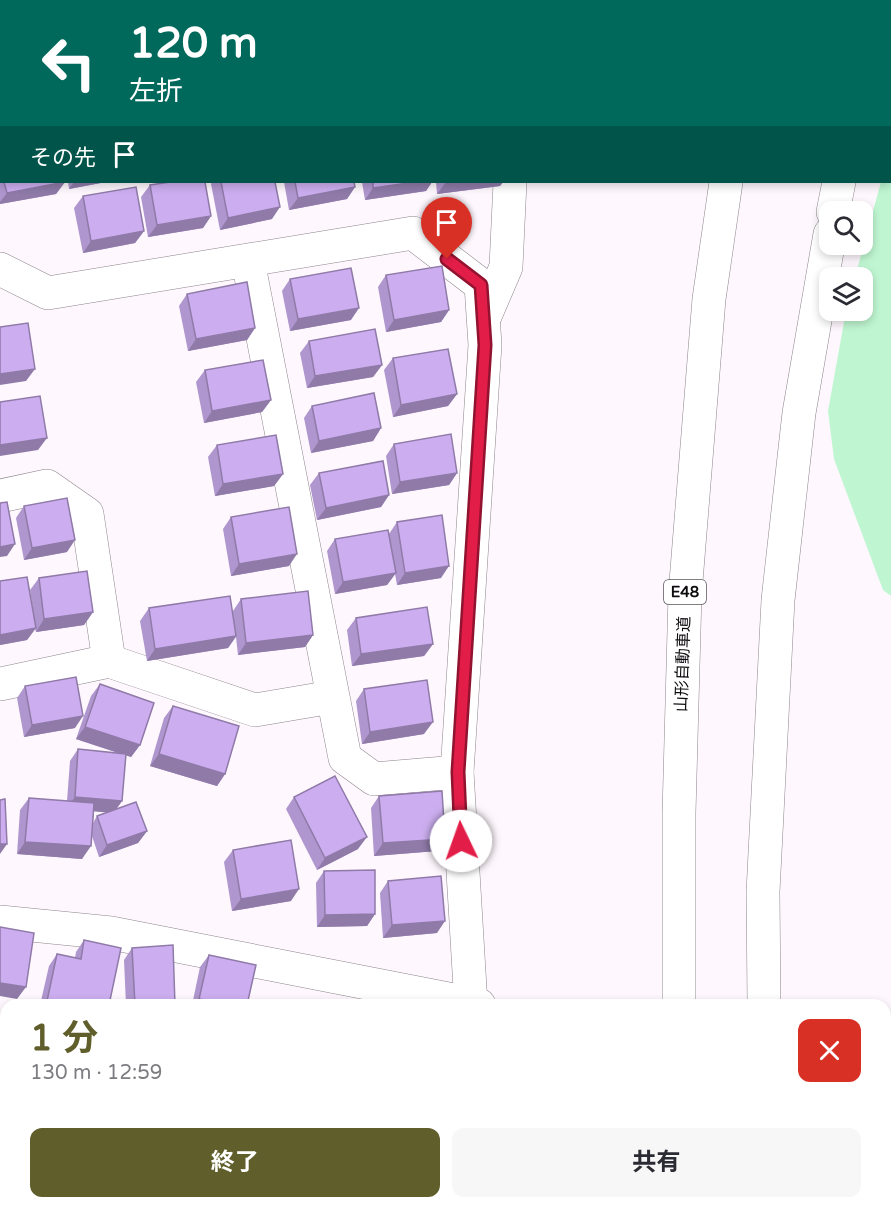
<!DOCTYPE html>
<html lang="ja">
<meta charset="utf-8">
<style>
:root{--surface:#fff;--page:#f7f7f7;--text:#2b2b33;--muted:#7c7c81;--accent:#605f2c}
body{margin:0;font-family:"Varela Round","Noto Sans JP",sans-serif;background:var(--page);color:var(--text);height:100vh;display:flex;flex-direction:column;font-size:22px;white-space:nowrap}
*{box-sizing:border-box;margin:0}
p{font-size:20px;color:var(--muted)}
.icon{flex:none;width:33px;height:33px;fill:none;stroke:currentColor;stroke-width:2;stroke-linecap:round;stroke-linejoin:round}
.map{position:relative;flex:1;overflow:hidden}
.details{position:absolute;left:0px;top:999px;width:891px;height:210px;display:flex;flex-direction:column;background:var(--surface);border-radius:18px 18px 0 0;box-shadow:0 3px 9px #0003}
.details>*{flex:none}
.top-card{position:absolute;left:0px;top:0px;width:891px;height:183px;box-shadow:0 3px 9px #0003;background:#00695c;color:#fff;overflow:hidden}
.tools{position:absolute;left:819px;top:201px;display:grid;gap:12px}
.tools a{display:grid;place-items:center;width:54px;height:54px;border-radius:12px;background:var(--surface);box-shadow:0 3px 9px #0003;font-size:30px}
.pin{position:absolute;display:grid;place-items:center;width:51px;height:51px;color:#fff;margin:-62px -26px;border-radius:50% 50% 50% 0;rotate:-45deg;box-shadow:0 0 6px #0007}
.pin .icon{rotate:45deg}
.me{position:absolute;width:66px;margin:-33px;rotate:357deg;stroke-linejoin:round;filter:drop-shadow(0 0 4px #0008)}
.turn{display:flex;align-items:center;gap:21px;height:126px;padding:0 30px;font-size:27px}
.turn .icon{width:78px;height:78px;stroke-width:2.5}
.turn b{display:block;font-size:42px;line-height:51px}
.then{display:flex;align-items:center;height:57px;padding:0 30px;background:#0003;gap:12px;font-size:22px}
.round{display:grid;place-items:center;flex:none;width:63px;height:63px;border-radius:12px;background:var(--page)}
.summary{display:flex;align-items:center;justify-content:space-between;height:102px;padding:0 30px}
h1{font-size:36px;font-weight:700;line-height:45px;color:var(--accent)}
.button{display:flex;gap:12px;margin-top:auto;padding:12px 30px}
.button a{flex:1;height:69px;border-radius:12px;background:var(--accent);color:#fff;font-size:24px;font-weight:700;line-height:69px;text-align:center}
.button a+a{background:var(--page);color:var(--text)}
.map>svg:first-child{display:block}
.green{fill:#bff6d1}
.lines{fill:none;stroke-linecap:round;stroke-linejoin:round}
.minor-casing{stroke:#8d858c;stroke-width:34}
.highway-casing{stroke:#8d858c;stroke-width:34}
.minor{stroke:#fff;stroke-width:33}
.highway{stroke:#fff;stroke-width:33}
.wall{fill:#af96ce;fill-rule:evenodd}
.shaded-wall{fill:#8f7aa8}
.building{fill:#ccaef0;stroke:#8f7aa8;stroke-width:1.5}
.route-casing{stroke:#92132f;stroke-width:15}
.route{stroke:#e11d48;stroke-width:10}
.labels{text-anchor:middle;dominant-baseline:central;stroke-width:5;stroke-linejoin:round;paint-order:stroke}
.shield{fill:#fff;stroke:#575557;stroke-width:1.5}
.shield-label{font-size:15px;font-weight:bold;fill:#0f0c0f}
.street-label{font-size:16px;fill:#0f0c0f;stroke:#fff}
</style>
<div class="map">
<svg width="891" height="1209" viewBox="0 0 891 1209">
<rect width="100%" height="100%" fill="#fef7fd"/>
<path class="green" d="M891,148V596L883,590L834,459L828,411L846,311L862,310V278L855,277L881,182H890Z"/>
<g class="lines">
<g class="minor-casing">
<g id="minor">
<path d="M522,2V0"/>
<path d="M0,141H2"/>
<path d="M248,261L345,758L374,779L457,772"/>
<path d="M0,269L48,293L413,233L481,285L485,345L457,772L471,1005"/>
<path d="M485,316L506,267L510,182"/>
<path d="M0,496L47,486L87,514L109,661"/>
<path d="M0,684L109,661L255,710L332,697"/>
<path d="M0,922L111,933L479,1005"/>
<path d="M0,1071L6,1082"/>
<path d="M885,1112L891,1113"/>
<path d="M87,1203L91,1209"/>
<path d="M482,1203V1209"/>
</g>
</g>
<g class="highway-casing">
<g id="highway">
<path d="M754,2V0"/>
<path d="M877,2V0"/>
<path d="M833,212L839,182"/>
<path d="M679,1005V813L685,594L709,299L726,182"/>
<path d="M764,1005L763,892L778,600L799,413L830,234"/>
<path d="M695,1203V1209"/>
<path d="M771,1203V1209"/>
</g>
</g>
<use href="#minor" class="minor"/>
<use href="#highway" class="highway"/>
</g>
<g class="wall">
<path d="M183,0H234L233,2H184Z"/>
<path d="M362,0H430L431,2H361Z"/>
<rect x="437" y="0" width="70" height="2"/>
<path d="M2,154V182H65L56,194L0,204V155Z"/>
<path d="M68,182H106L69,189Z"/>
<path d="M212,182H275L272,219L220,230L211,184Z"/>
<path d="M284,182H354L355,187L347,199L289,210Z"/>
<path d="M362,182H432L426,191L365,200Z"/>
<path d="M436,182H503L500,186L437,194Z"/>
<path d="M150,185L211,216L203,228L148,237L141,197Z"/>
<path d="M83,196L144,231L135,243L83,253L74,208Z"/>
<path d="M386,275L449,310L441,322L386,332L378,287Z"/>
<path d="M290,279L351,320L290,331L282,291Z"/>
<path d="M187,294L255,328L247,340L188,351L179,306Z"/>
<path d="M309,341L382,365L373,377L307,388L300,353Z"/>
<path d="M393,358L457,394L448,406L393,417L384,370Z"/>
<path d="M205,370L271,400L262,412L204,423L196,382Z"/>
<path d="M312,406L381,428L373,441L311,453L304,418Z"/>
<path d="M394,444L457,473L449,485L392,494L386,456Z"/>
<path d="M217,445L283,474L274,486L215,496L208,457Z"/>
<path d="M319,473L389,495L381,507L317,520L310,485Z"/>
<path d="M24,506L67,552L24,560L16,518Z"/>
<path d="M231,517L289,566L231,576L223,529Z"/>
<path d="M397,522L441,578L397,585L395,574L387,585L335,594L327,551L335,539L389,534Z"/>
<path d="M39,578L93,612L84,625L36,632L35,629L27,640L0,645V581L34,616L30,590Z"/>
<path d="M241,599L313,635L305,647L238,655L236,637L228,648L147,661L140,621L149,608L233,611Z"/>
<path d="M356,618L433,644L424,656L352,666L347,630Z"/>
<path d="M100,684L140,745L131,757L126,755L122,801L116,810L147,831L138,843L99,857L92,836L82,859L17,854L20,810L29,798L67,801L70,761L78,749L118,753L76,739L91,696ZM94,811L108,812L97,816L93,823Z"/>
<path d="M25,686L75,728L24,737L17,698Z"/>
<path d="M364,689L424,734L362,744L356,701Z"/>
<path d="M173,706L225,774L217,786L150,766L164,718Z"/>
<path d="M379,796L445,839L437,851L374,856L371,808Z"/>
<path d="M294,797L358,849L317,870L286,809Z"/>
<path d="M233,850L291,901L232,911L224,862Z"/>
<path d="M324,871L375,914L367,926L317,927L316,883Z"/>
<path d="M388,881L437,933L383,938L380,893Z"/>
<path d="M84,940L109,1005H40L49,966L57,954L75,958L76,952Z"/>
<path d="M132,948L175,1005H126L124,960Z"/>
<path d="M209,955L247,1005H192L200,967Z"/>
<path d="M26,1203H44L36,1209H31Z"/>
</g>
<g class="shaded-wall">
<path d="M203,0H234L233,2H195Z"/>
<path d="M0,34H2V44L0,45Z"/>
<path d="M0,100H2V110L0,111Z"/>
<path d="M65,182L56,194L0,204V202L7,193Z"/>
<path d="M74,182H106L69,189Z"/>
<path d="M415,182H432L426,191L365,200L373,188Z"/>
<path d="M446,182H503L500,186L437,194Z"/>
<path d="M355,187L347,199L289,210L298,198Z"/>
<path d="M280,207L272,219L220,230L228,218Z"/>
<path d="M211,216L203,228L148,237L157,225Z"/>
<path d="M144,231L135,243L83,253L91,241Z"/>
<path d="M359,308L351,320L290,331L298,319Z"/>
<path d="M449,310L441,322L386,332L394,320Z"/>
<path d="M255,328L247,340L188,351L196,339Z"/>
<path d="M382,365L373,377L307,388L315,376Z"/>
<path d="M35,369L26,381L0,385V374Z"/>
<path d="M457,394L448,406L393,417L401,405Z"/>
<path d="M271,400L262,412L204,423L212,411Z"/>
<path d="M381,428L373,441L311,453L319,441Z"/>
<path d="M47,438L38,450L0,456V445Z"/>
<path d="M457,473L449,485L392,494L400,482Z"/>
<path d="M283,474L274,486L215,496L223,484Z"/>
<path d="M389,495L381,507L317,520L326,508Z"/>
<path d="M75,540L67,552L24,560L32,548Z"/>
<path d="M15,544L7,556L0,557V547Z"/>
<path d="M297,554L289,566L231,576L239,564Z"/>
<path d="M449,566L441,578L397,585L405,573Z"/>
<path d="M396,573L387,585L335,594L343,582Z"/>
<path d="M93,612L84,625L36,632L44,619Z"/>
<path d="M36,628L27,640L0,645V635Z"/>
<path d="M313,635L305,647L238,655L246,643Z"/>
<path d="M236,636L228,648L147,661L155,649Z"/>
<path d="M433,644L424,656L352,666L361,654Z"/>
<path d="M83,716L75,728L24,737L32,725Z"/>
<path d="M433,722L424,734L362,744L370,732Z"/>
<path d="M85,727L140,745L131,757L76,739Z"/>
<path d="M159,754L225,774L217,786L150,766Z"/>
<path d="M75,797L122,801L113,813L66,809Z"/>
<path d="M147,831L138,843L99,857L107,845Z"/>
<path d="M367,837L358,849L317,870L325,858Z"/>
<path d="M445,839L437,851L374,856L383,843Z"/>
<path d="M25,842L91,846L82,859L17,854Z"/>
<path d="M0,844H7L0,854Z"/>
<path d="M299,889L291,901L232,911L241,899Z"/>
<path d="M375,914L367,926L317,927L325,915Z"/>
<path d="M445,921L437,933L383,938L392,925Z"/>
<path d="M0,983L26,987L17,999L0,996Z"/>
<path d="M199,999L229,1005H195Z"/>
<path d="M47,1001L69,1005H44Z"/>
<path d="M39,1203H44L36,1209H35Z"/>
</g>
<g class="building">
<path d="M0,0H36L37,2H2V34H0Z"/>
<path d="M307,0H346V2H300Z"/>
<path d="M370,0H430L431,2H370Z"/>
<rect x="448" y="0" width="59" height="2"/>
<rect x="0" y="59" width="2" height="41"/>
<path d="M2,154V166L0,159V155Z"/>
<path d="M4,182H65L7,193Z"/>
<path d="M170,182H205L211,216L157,225L150,185Z"/>
<path d="M221,182H275L280,207L228,218Z"/>
<path d="M295,182H354L355,187L298,198Z"/>
<path d="M373,182H415L373,188Z"/>
<path d="M136,187L144,231L91,241L83,196Z"/>
<path d="M442,266L449,310L394,320L386,275Z"/>
<path d="M351,268L359,308L298,319L290,279Z"/>
<path d="M247,282L255,328L196,339L187,294Z"/>
<path d="M28,323L35,369L0,374V327Z"/>
<path d="M375,329L382,365L315,376L309,341Z"/>
<path d="M448,349L457,394L401,405L393,358Z"/>
<path d="M263,360L271,400L212,411L205,370Z"/>
<path d="M374,393L381,428L319,441L312,406Z"/>
<path d="M40,396L47,438L0,445V402Z"/>
<path d="M451,434L457,473L400,482L394,444Z"/>
<path d="M276,435L283,474L223,484L217,445Z"/>
<path d="M383,461L389,495L326,508L319,473Z"/>
<path d="M67,498L75,540L32,548L24,506Z"/>
<path d="M7,502L15,544L0,547V503Z"/>
<path d="M289,507L297,554L239,564L231,517Z"/>
<path d="M442,515L449,566L405,573L397,522Z"/>
<path d="M388,530L396,573L343,582L335,539Z"/>
<path d="M87,571L93,612L44,619L39,578Z"/>
<path d="M27,577L36,628L0,635V581Z"/>
<path d="M308,591L313,635L246,643L241,599Z"/>
<path d="M230,596L236,636L155,649L149,608Z"/>
<path d="M427,607L433,644L361,654L356,618Z"/>
<path d="M76,677L83,716L32,725L25,686Z"/>
<path d="M427,680L433,722L370,732L364,689Z"/>
<path d="M100,684L154,703L140,745L85,727Z"/>
<path d="M173,706L239,726L225,774L159,754Z"/>
<path d="M78,749L126,754L122,801L75,797Z"/>
<path d="M335,776L367,837L325,858L294,797Z"/>
<path d="M442,791L445,839L383,843L379,796Z"/>
<path d="M29,798L94,803L91,846L25,842Z"/>
<path d="M5,799L7,844H0V800Z"/>
<path d="M136,802L147,831L107,845L97,816Z"/>
<path d="M291,840L299,889L241,899L233,850Z"/>
<path d="M375,870V914L325,915L324,871Z"/>
<path d="M441,876L445,921L392,925L388,881Z"/>
<path d="M0,927L34,933L26,987L0,983Z"/>
<path d="M84,940L121,948L109,1005H69L47,1001L57,954L81,959Z"/>
<path d="M173,945L175,1005H135L132,948Z"/>
<path d="M209,955L256,965L247,1005H229L199,999Z"/>
<path d="M70,1203H86L88,1209H53V1208Z"/>
</g>
<g class="lines">
<g class="route-casing">
<path id="route" d="M447,259L481,285L485,345L458,772L461,841"/>
</g>
<use href="#route" class="route"/>
</g>
<g class="labels">
<rect class="shield" x="664" y="580" width="42" height="24" rx="4.5"/>
<g class="shield-label">
<text x="685" y="592">E48</text>
</g>
<g class="street-label">
<text transform="translate(683 664) rotate(-88)">山形自動車道</text>
</g>
</g>
</svg>
<div class="tools">
<a><svg class="icon" aria-label="search" viewBox="0 0 24 24"><circle cx="10" cy="10" r="6"/><path d="M15 15l6 6"/></svg></a>
<a><svg class="icon" aria-label="layers" viewBox="0 0 24 24"><path d="M12 4l9 5-9 5-9-5zM3 14l9 5 9-5"/></svg></a>
</div>
<div class="pin" style="left:447px;top:259px;background:#d93025"><svg class="icon" aria-label="arrive" viewBox="0 0 24 24"><path d="M6 21V4h12l-3 4 3 4H6"/></svg></div>
<svg class="me" style="left:461px;top:841px" viewBox="-20 -20 40 40"><circle r="19" fill="#fff"/><path d="M0-13L10 11 0 6-10 11z" fill="#e11d48"/></svg>
<div class="top-card">
<div class="turn"><svg class="icon" aria-label="left" viewBox="0 0 24 24"><path d="M17 20v-9H6M10 6l-5 5 5 5"/></svg><div><b>120 m</b>左折</div></div>
<div class="then">その先<svg class="icon" aria-label="arrive" viewBox="0 0 24 24"><path d="M6 21V4h12l-3 4 3 4H6"/></svg></div>
</div>
<section class="details">
<div class="summary"><div><h1>1 分</h1><p>130 m · 12:59</p></div><a class="round" style="background:#d93025;color:#fff"><svg class="icon" aria-label="close" viewBox="0 0 24 24"><path d="M6 6l12 12M18 6L6 18"/></svg></a></div>
<div class="button"><a>終了</a><a>共有</a></div>
</section>
</div>
